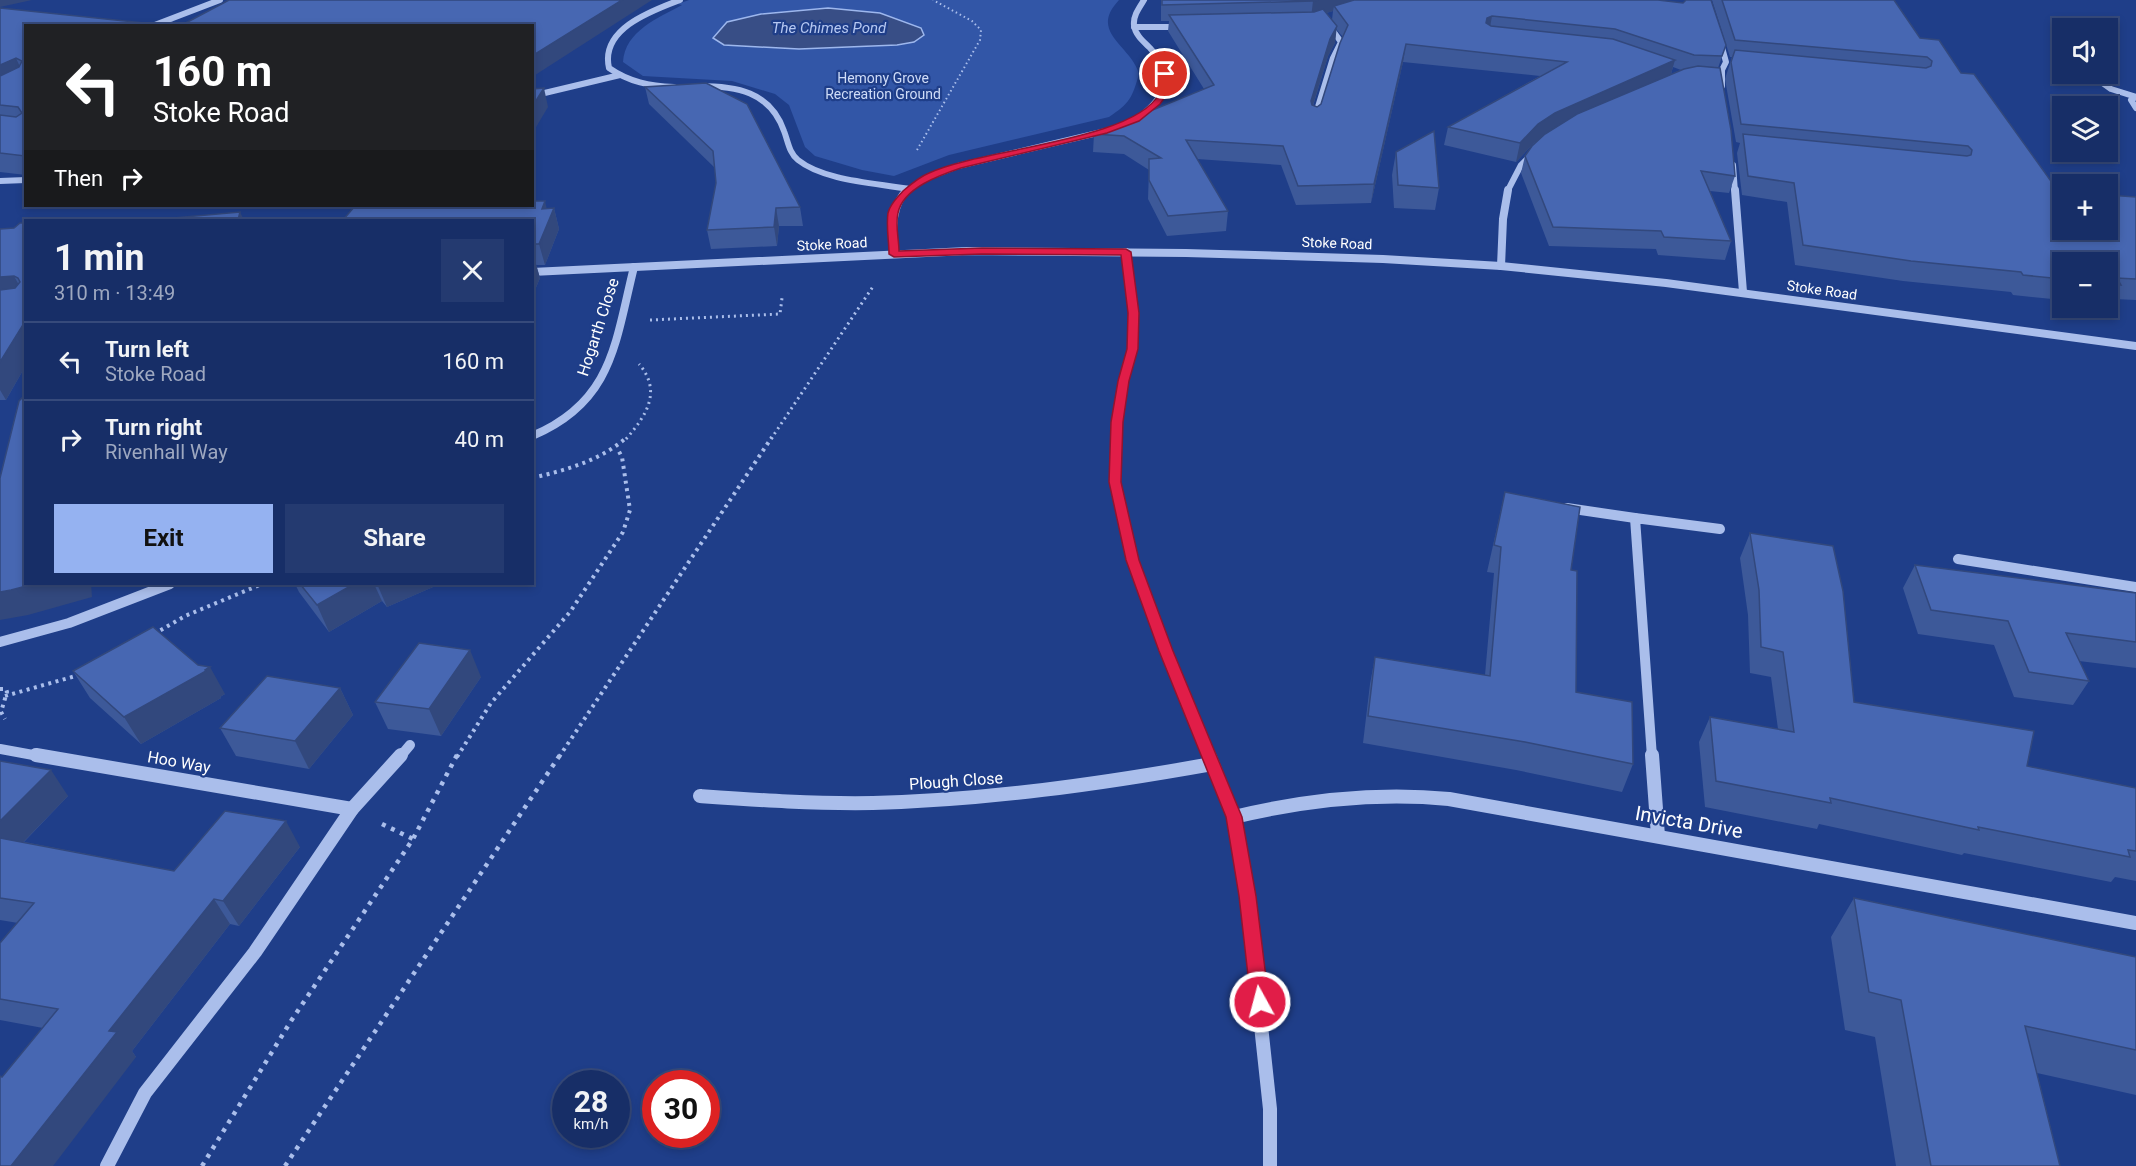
<!DOCTYPE html>
<meta charset="utf-8">
<style>
:root{--surface:#172e67;--page:#243a70;--text:#f1f3f6;--muted:#9ea8c0;--line:#364a7b;--accent:#95b2f1}
body{margin:0;font-family:Roboto,sans-serif;background:var(--page);color:var(--text);height:100vh;display:flex;flex-direction:column;font-size:22px;white-space:nowrap}
*{box-sizing:border-box;margin:0}
p{font-size:20px;color:var(--muted)}
.icon{flex:none;width:33px;height:33px;fill:none;stroke:currentColor;stroke-width:2;stroke-linecap:round;stroke-linejoin:round}
.map{position:relative;flex:1;overflow:hidden}
.drawer{position:absolute;left:24px;top:219px;width:510px;height:366px;display:flex;flex-direction:column;background:var(--surface);border-radius:0px;box-shadow:0 3px 9px #0003,0 0 0 2px var(--line)}
.drawer>*{flex:none}
.banner{position:absolute;left:24px;top:24px;width:510px;height:183px;border-radius:0px;box-shadow:0 3px 9px #0003,0 0 0 2px var(--line);background:#202124;color:#fff;overflow:hidden}
.tools{position:absolute;left:2052px;top:18px;display:grid;gap:12px}
.tools a{display:grid;place-items:center;width:66px;height:66px;border-radius:0px;background:var(--surface);box-shadow:0 3px 9px #0003,0 0 0 2px var(--line);font-size:30px}
.speed{position:absolute;left:552px;top:1070px;display:flex;gap:12px;font-size:30px;font-weight:700;text-align:center}
.speed>*{display:grid;place-content:center;width:78px;height:78px;border-radius:50%;background:var(--surface);box-shadow:0 3px 9px #0003,0 0 0 2px var(--line);line-height:1}
.speed small{font-size:15px;font-weight:400}
.speed .limit{border:9px solid #d22;background:#fff;color:#111}
.pin{position:absolute;display:grid;place-items:center;width:51px;height:51px;color:#fff;margin:-26px;border:3px solid #fff;border-radius:50%;box-shadow:0 2px 6px #0007}
.me{position:absolute;width:66px;margin:-33px;rotate:353deg;stroke-linejoin:round;filter:drop-shadow(0 0 4px #0008)}
.turn{display:flex;align-items:center;gap:21px;height:126px;padding:0 30px;font-size:27px}
.turn .icon{width:78px;height:78px;stroke-width:2.5}
.turn b{display:block;font-size:42px;line-height:51px}
.then{display:flex;align-items:center;height:57px;padding:0 30px;background:#0003;gap:12px;font-size:22px}
.round{display:grid;place-items:center;flex:none;width:63px;height:63px;border-radius:0px;background:var(--page)}
.headline{display:flex;align-items:center;justify-content:space-between;height:102px;padding:0 30px}
h1{font-size:36px;font-weight:700;line-height:45px}
.primary-button{display:flex;gap:12px;margin-top:auto;padding:12px 30px}
.primary-button a{flex:1;height:69px;border-radius:0px;background:var(--accent);color:#111;font-size:24px;font-weight:700;line-height:69px;text-align:center}
.primary-button a+a{background:var(--page);color:var(--text)}
ul{padding:0;list-style:none}
li{display:flex;align-items:center;gap:18px;height:78px;padding:0 30px;border-top:2px solid var(--line)}
li div{flex:1}
li b{display:block;font-size:22px}
li em{font-style:normal}
.map>svg:first-child{display:block}
.green{fill:#3256a7}
.water{fill:#384e86;stroke:#9db7ed;stroke-width:1.5}
.lines{fill:none;stroke-linecap:round;stroke-linejoin:round}
.path-far3{stroke:#aabeeb;stroke-width:2;stroke-dasharray:1.5 3;stroke-linecap:butt}
.path-far2{stroke:#aabeeb;stroke-width:3;stroke-dasharray:2 4;stroke-linecap:butt}
.path-far1{stroke:#aabeeb;stroke-width:4;stroke-dasharray:3 4.5;stroke-linecap:butt}
.path{stroke:#aabeeb;stroke-width:4.5;stroke-dasharray:4 6;stroke-linecap:butt}
.minor-far3{stroke:#aabeeb;stroke-width:6}
.minor-far2{stroke:#aabeeb;stroke-width:8}
.minor-far1{stroke:#aabeeb;stroke-width:10}
.minor{stroke:#aabeeb;stroke-width:14}
.wall{fill:#3d5999;fill-rule:evenodd}
.shaded-wall{fill:#32487d}
.building{fill:#4767b2;stroke:#32487d;stroke-width:1.5}
.route{fill:#e11d48;stroke:#92132f;stroke-width:1.5}
.labels{text-anchor:middle;dominant-baseline:central;stroke-width:4.5;stroke-linejoin:round;paint-order:stroke}
.far-park-label{font-size:14px;fill:#cfdcf8;stroke:#1f3e89}
.far-street-label{font-size:14px;fill:#fff;stroke:#1f3e89}
.far-water-label{font-size:15px;font-style:italic;fill:#b6c8f2;stroke:#1f3e89}
.street-label{font-size:16px;fill:#fff;stroke:#1f3e89}
.near-street-label{font-size:20px;fill:#fff;stroke:#1f3e89}
</style>
<div class="map">
<svg width="2136" height="1166" viewBox="0 0 2136 1166">
<rect width="100%" height="100%" fill="#1f3e89"/>
<path class="green" d="M689,0H1119C1088,33 1131,45 1139,74C1132,98 1130,103 1109,117L949,155L894,176L862,170L815,156L805,147L789,105L775,94L732,81L643,76L623,62C625,31 658,18 682,5L678,4Z"/>
<path class="water" d="M828,8L880,13L921,28L924,35L914,42L897,45L799,49L724,45L713,38L727,22L761,14Z"/>
<g class="lines">
<path class="path-far3" d="M917,150L980,40L981,30L972,21L933,0"/>
<g class="path-far2">
<path d="M650,320L780,314L782,298"/>
<path d="M626,439C647,415 662,391 639,364"/>
<path d="M771,439L874,285"/>
</g>
<g class="path-far1">
<path d="M532,478C566,470 600,461 627,437"/>
<path d="M154,634L185,616L262,584"/>
<path d="M0,689H6L7,692L1,712L5,719"/>
<path d="M5,696L79,675"/>
<path d="M457,757L491,703L570,612L623,532L630,510L622,457L617,448"/>
<path d="M559,757L772,437"/>
</g>
<g class="path">
<path d="M382,824L413,839"/>
<path d="M202,1166L291,1021L413,839L457,755"/>
<path d="M285,1166L560,755"/>
</g>
<g class="minor-far3">
<path d="M161,23L179,26"/>
<path d="M152,26L220,0"/>
<path d="M1134,27H1182"/>
<path d="M1720,40L1726,62L1722,70V86"/>
<path d="M2090,74L2111,89L2136,97"/>
<path d="M698,86C736,86 770,91 784,131C788,141 789,153 798,160C824,181 877,183 909,189"/>
<path d="M674,87C650,86 629,82 609,68C600,29 651,11 680,0"/>
<path d="M532,96L620,75"/>
<path d="M2136,97L2131,100L2136,108"/>
<path d="M1135,120C1164,100 1177,77 1150,48C1144,42 1135,35 1134,25C1133,16 1139,8 1144,0"/>
<path d="M1314,120L1333,58L1341,42L1328,24"/>
<path d="M1733,165L1735,192"/>
<path d="M0,181L26,180"/>
<path d="M906,192L924,179L958,166L1106,131"/>
<path d="M1507,192L1521,165L1533,153"/>
</g>
<g class="minor-far2">
<path d="M1735,190L1743,292"/>
<path d="M894,254C893,232 890,207 907,190"/>
<path d="M1501,266L1503,219L1508,190"/>
<path d="M532,272L967,251L1186,253L1383,259L1501,266L1666,283L2136,346"/>
<path d="M532,436C613,402 615,343 634,267"/>
<path d="M1116,439L1123,381L1133,349V313L1126,252"/>
</g>
<g class="minor-far1">
<path d="M1116,437L1115,482L1133,560L1166,651L1209,757"/>
<path d="M1567,508L1635,518"/>
<path d="M1958,559L2136,587"/>
<path d="M0,642L69,623L170,584"/>
<path d="M0,749L44,757"/>
<path d="M400,757L410,745"/>
<path d="M1652,757L1635,518L1720,529"/>
</g>
<g class="minor">
<path d="M36,755L352,809"/>
<path d="M1209,755L1234,817L1247,896L1270,1109V1166"/>
<path d="M1652,755L1658,836"/>
<path d="M700,796C758,800 815,804 873,803C987,800 1100,784 1212,764"/>
<path d="M1234,817C1305,800 1376,792 1449,799L2136,923"/>
<path d="M107,1166L145,1093L255,952L352,809L401,755"/>
</g>
</g>
<g class="wall">
<path d="M1161,0H1658L1726,45L1718,68L1735,176L1729,193L1710,191L1731,241L1725,260L1658,255L1656,249L1549,246L1521,173L1525,156L1534,143L1516,162L1444,145L1448,127L1540,76L1403,62L1371,203L1296,205L1281,165L1197,159L1228,211L1226,231L1167,236L1148,199L1149,170L1124,154L1093,152L1094,134L1204,89L1168,31L1169,21H1161ZM1333,11L1332,20L1326,13ZM1336,29L1343,37L1321,104L1317,107L1313,106L1328,56L1335,43ZM1673,67L1681,70L1671,74Z"/>
<path d="M1712,0H1894L1920,38L2062,230L2136,197V300L2113,299L2110,305H2108V262H2062V300L2013,295L2011,292L1903,281L1795,265L1787,202L1742,195L1737,153L1740,143L1736,142L1725,79L1732,57H1730Z"/>
<path d="M0,8L26,26V175L0,172Z"/>
<path d="M645,87L800,207L803,226H779L777,246L711,249L707,230L716,183L715,168L649,104Z"/>
<path d="M1396,152L1439,188L1435,210L1394,208L1392,175Z"/>
<path d="M554,208L559,229L545,265H536L540,278L532,297V220L547,209Z"/>
<path d="M26,223V365L6,400H0V229L14,228Z"/>
<path d="M1505,492L1571,570L1576,692L1633,764L1622,792L1516,770L1363,743L1370,684L1375,657L1485,675L1494,573L1487,572Z"/>
<path d="M1750,533L1854,702L2027,766L2136,788V881L2115,877L2111,882L1964,853L1962,855L1819,824L1817,829L1705,807L1699,742L1710,717L1778,729L1771,677L1750,673L1748,615L1740,558Z"/>
<path d="M1915,565L2136,593V668L2079,661L2089,681L2073,705L2014,697L1994,645L1918,634L1903,588Z"/>
<path d="M295,584H440L387,607L382,601L329,632L299,592Z"/>
<path d="M73,671L225,694L220,697L221,698L141,744L90,698Z"/>
<path d="M481,677L441,736L388,729L375,702Z"/>
<path d="M340,688L353,715L309,769L236,756L220,728Z"/>
<path d="M0,761L68,796L24,842L174,871L300,847L239,926L230,924L132,1051L136,1057L2,1077L43,1028L0,1020V943L18,923L0,920Z"/>
<path d="M1854,898L2136,957V1095L2037,1073L2060,1166H1896L1875,1037L1845,1030L1831,937Z"/>
</g>
<g class="shaded-wall">
<path d="M0,0H32L0,7Z"/>
<path d="M622,0H652L532,77V56Z"/>
<path d="M1318,0H1355L1334,6L1333,11L1311,18L1313,1Z"/>
<path d="M1492,16L1489,33L1483,40L1487,18Z"/>
<path d="M1337,26L1335,43L1328,56L1309,118L1311,101L1330,39Z"/>
<path d="M1406,44L1403,62L1371,203L1374,184Z"/>
<path d="M16,58L24,76L0,87V65Z"/>
<path d="M1675,60L1670,77L1534,143L1516,162L1520,143L1538,124L1555,113Z"/>
<path d="M544,88L548,107L532,134V107Z"/>
<path d="M545,201L549,219L554,208L559,229L545,265L539,244L542,209Z"/>
<path d="M776,208L779,226L777,246L774,227Z"/>
<path d="M240,212L244,220H238Z"/>
<path d="M534,257L540,278L532,297V261Z"/>
<path d="M14,276L26,298L0,302V277Z"/>
<path d="M26,320V365L6,400L0,390V362Z"/>
<path d="M34,584H91L92,597L28,615L0,620V592Z"/>
<path d="M354,584H374L382,601L329,632L317,605Z"/>
<path d="M377,584H440L387,607Z"/>
<path d="M470,650L481,677L441,736L429,709Z"/>
<path d="M210,667L225,694L220,697L221,698L141,744L124,717Z"/>
<path d="M340,688L353,715L309,769L295,741Z"/>
<path d="M51,770L68,796L6,860L0,852V821Z"/>
<path d="M286,821L300,847L239,926L223,901Z"/>
<path d="M214,899L230,924L132,1051L136,1057L53,1166H11L109,1031Z"/>
</g>
<g class="building">
<path d="M229,0H622L532,56V26H180Z"/>
<path d="M1162,0H1318L1313,1L1162,5Z"/>
<path d="M1354,0H1658L1683,3L1686,0H1711L1726,45L1722,56L1694,55L1615,29L1492,16L1487,18L1486,23L1491,26L1613,39L1675,60L1555,113L1538,124L1520,143L1448,127L1567,62L1406,44L1374,184L1298,186L1283,146L1186,140L1228,211L1168,216L1149,180V159L1161,158L1124,136L1094,134L1214,85L1169,15L1314,12L1323,9L1337,26L1330,39L1311,101L1312,105L1317,107L1321,104L1340,43L1348,25L1334,6Z"/>
<path d="M1722,0H1894L1920,38L1939,40L1961,73L1974,74L2053,184L2062,185V230H2108V195L2136,197V279L2117,278L2121,285L2108,283V262H2062V279L2023,275L2021,272L1911,261L1803,245L1794,183L1748,176L1743,134L1967,156L1971,155L1972,150L1968,146L1741,124L1731,62L1735,50L1926,68L1931,66L1932,61L1927,57L1735,40Z"/>
<path d="M0,8L173,26H26L25,156L0,153V115L16,117L22,113L18,107L0,105V76L19,67L22,61L16,58L0,65Z"/>
<path d="M1698,66L1720,68L1731,130L1735,176L1701,171L1731,241L1664,237L1661,231L1553,227L1525,156L1532,146L1545,134L1577,114L1684,69Z"/>
<path d="M706,83L747,104L800,207L776,208L774,227L707,230L716,183L713,151L645,87Z"/>
<path d="M544,88L532,107V89Z"/>
<path d="M1434,131L1439,188L1398,185L1396,152Z"/>
<path d="M532,201H545L542,209L554,208L539,244H532V220H343L355,206H532Z"/>
<path d="M240,212L238,220H151Z"/>
<path d="M20,223H26V320L0,362V290L15,288L20,282L18,278L14,276L0,277V229L14,228Z"/>
<path d="M26,394V584H34L11,590L0,592V478L19,401Z"/>
<path d="M1505,492L1580,507L1571,570L1577,571L1576,692L1632,702L1633,764L1525,742L1368,716L1375,657L1490,676L1501,547L1494,545Z"/>
<path d="M1750,533L1833,546L1843,591L1854,702L2034,731L2027,766L2136,788V851L2128,850L2130,857L1978,827L1979,830L1830,798L1831,803L1716,781L1710,717L1794,732L1783,652L1761,647L1759,590Z"/>
<path d="M1915,565L2136,593V642L2066,633L2089,681L2029,672L2008,621L1931,610Z"/>
<path d="M300,584H354L317,605Z"/>
<path d="M153,627L198,665L210,667L205,670L206,671L124,717L73,671Z"/>
<path d="M419,643L470,650L429,709L375,702Z"/>
<path d="M267,676L340,688L295,741L220,728Z"/>
<path d="M0,761L51,770L0,821Z"/>
<path d="M225,811L286,821L223,901L214,899L109,1031L117,1032L11,1166H0V1076L2,1077L58,1009L0,999V943L34,903L0,898V838L174,871Z"/>
<path d="M1854,898L2136,957V1050L2025,1026L2060,1166H1931L1901,1000L1869,992Z"/>
</g>
<path class="route" d="M1162,72L1169,74L1168,93L1160,104L1139,121L1107,133L961,168C940,175 903,188 898,213C895,225 899,240 899,251L982,248L1126,249L1131,252L1139,313L1138,349L1129,381L1123,422L1121,482L1139,560L1173,651L1242,817L1256,896L1269,1002L1267,1008L1260,1010L1254,1008L1251,1002L1239,896L1226,817L1159,651L1126,560L1109,482L1111,422L1118,381L1127,349L1128,313L1121,255L982,254L894,257L889,254C889,242 886,226 888,213C890,204 897,198 903,191C911,184 919,177 929,173C979,149 1134,141 1159,94C1162,88 1160,79 1162,72Z"/>
<g class="labels">
<g class="far-park-label">
<text x="883" y="78">Hemony Grove<tspan x="883" dy="16">Recreation Ground</tspan></text>
</g>
<g class="far-street-label">
<text transform="translate(1337 243) rotate(2)">Stoke Road</text>
<text transform="translate(832 244) rotate(-3)">Stoke Road</text>
<text transform="translate(1822 290) rotate(8)">Stoke Road</text>
</g>
<g class="far-water-label">
<text x="829" y="28">The Chimes Pond</text>
</g>
<g class="street-label">
<text transform="translate(598 327) rotate(-72)">Hogarth Close</text>
<text transform="translate(179 762) rotate(10)">Hoo Way</text>
<text transform="translate(956 781) rotate(-4)">Plough Close</text>
</g>
<g class="near-street-label">
<text transform="translate(1689 822) rotate(10)">Invicta Drive</text>
</g>
</g>
</svg>
<div class="tools">
<a><svg class="icon" aria-label="sound" viewBox="0 0 24 24"><path d="M4 9h4l5-4v14l-5-4H4zM17 9q2 3 0 6"/></svg></a>
<a><svg class="icon" aria-label="layers" viewBox="0 0 24 24"><path d="M12 4l9 5-9 5-9-5zM3 14l9 5 9-5"/></svg></a>
<a>+</a>
<a>−</a>
</div>
<div class="speed"><div>28<small>km/h</small></div><div class="limit">30</div></div>
<div class="pin" style="left:1165px;top:74px;background:#d93025"><svg class="icon" aria-label="arrive" viewBox="0 0 24 24"><path d="M6 21V4h12l-3 4 3 4H6"/></svg></div>
<svg class="me" style="left:1260px;top:1002px" viewBox="-20 -20 40 40"><circle r="17" fill="#e11d48" stroke="#fff" stroke-width="3"/><path d="M0-11L8 9 0 5-8 9z" fill="#fff"/></svg>
<div class="banner">
<div class="turn"><svg class="icon" aria-label="left" viewBox="0 0 24 24"><path d="M17 20v-9H6M10 6l-5 5 5 5"/></svg><div><b>160 m</b>Stoke Road</div></div>
<div class="then">Then<svg class="icon" aria-label="right" viewBox="0 0 24 24"><path d="M7 20v-9h11M14 6l5 5-5 5"/></svg></div>
</div>
<section class="drawer">
<div class="headline"><div><h1>1 min</h1><p>310 m · 13:49</p></div><a class="round"><svg class="icon" aria-label="close" viewBox="0 0 24 24"><path d="M6 6l12 12M18 6L6 18"/></svg></a></div>
<ul>
<li><svg class="icon" aria-label="left" viewBox="0 0 24 24"><path d="M17 20v-9H6M10 6l-5 5 5 5"/></svg><div><b>Turn left</b><p>Stoke Road</p></div><em>160 m</em></li>
<li><svg class="icon" aria-label="right" viewBox="0 0 24 24"><path d="M7 20v-9h11M14 6l5 5-5 5"/></svg><div><b>Turn right</b><p>Rivenhall Way</p></div><em>40 m</em></li>
</ul>
<div class="primary-button"><a>Exit</a><a>Share</a></div>
</section>
</div>
